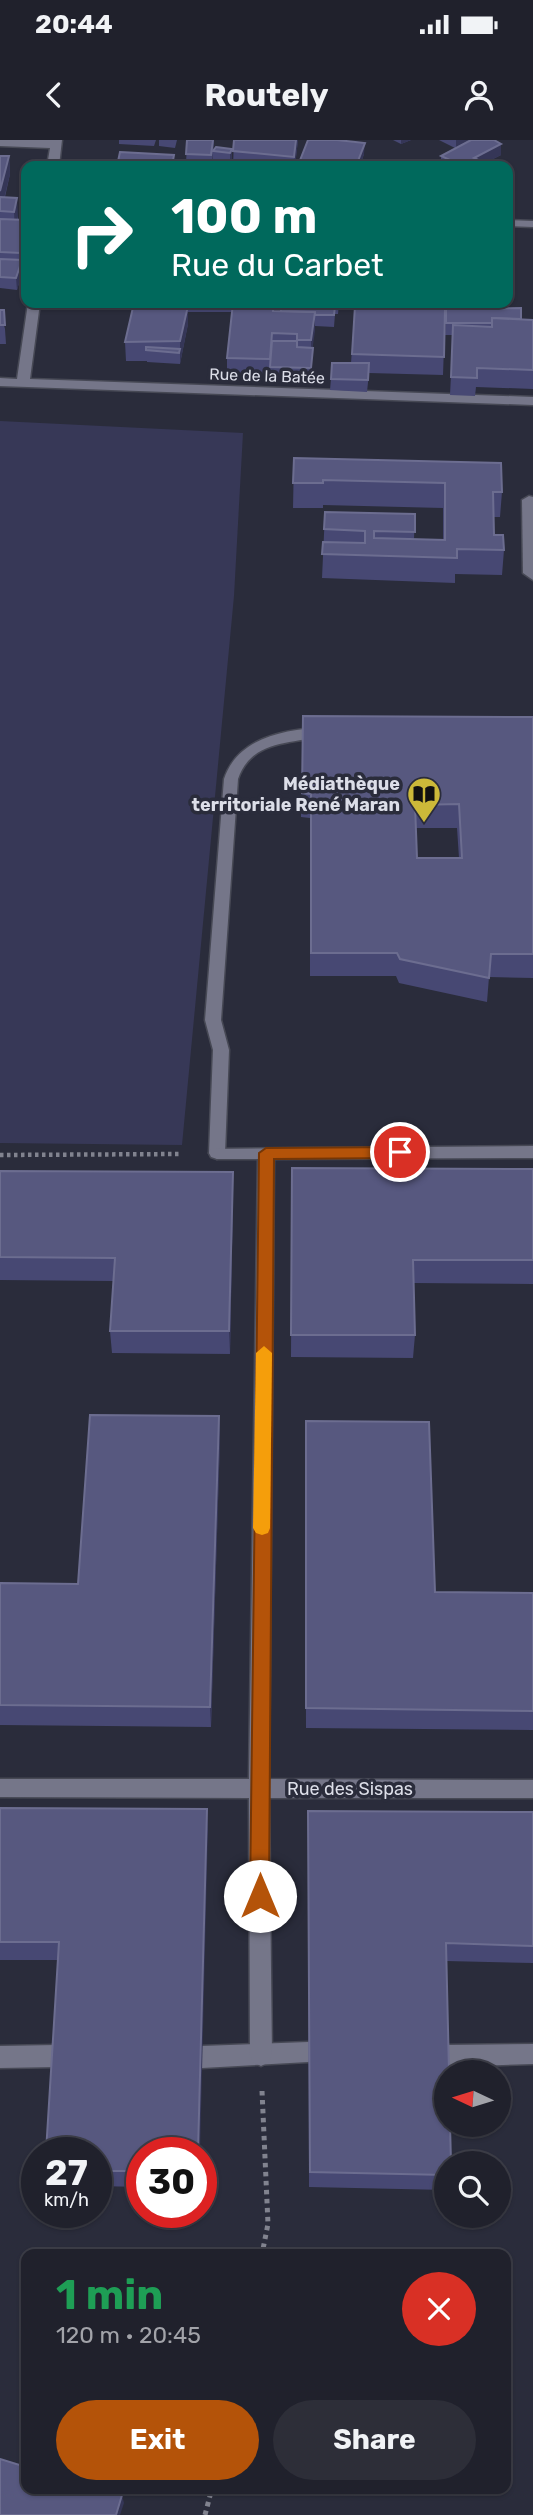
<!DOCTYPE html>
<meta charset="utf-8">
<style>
:root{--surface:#20212c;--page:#2d2e38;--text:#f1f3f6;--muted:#a2a3a9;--line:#3d3e48;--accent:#b45309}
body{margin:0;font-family:Rubik,sans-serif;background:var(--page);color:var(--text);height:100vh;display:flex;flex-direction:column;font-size:26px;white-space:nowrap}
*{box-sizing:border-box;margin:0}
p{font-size:23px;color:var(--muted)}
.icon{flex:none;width:38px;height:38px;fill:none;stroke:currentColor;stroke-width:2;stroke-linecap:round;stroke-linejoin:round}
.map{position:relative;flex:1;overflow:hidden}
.details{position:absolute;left:21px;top:2109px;width:490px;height:245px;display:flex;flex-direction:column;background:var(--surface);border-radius:14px;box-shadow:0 2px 5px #0004,0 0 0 2px var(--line)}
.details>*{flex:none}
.top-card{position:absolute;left:21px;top:21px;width:492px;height:147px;border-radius:14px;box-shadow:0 2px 5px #0004,0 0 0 2px var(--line);background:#00695c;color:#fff;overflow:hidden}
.needle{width:46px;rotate:274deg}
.tools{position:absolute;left:434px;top:1920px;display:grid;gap:14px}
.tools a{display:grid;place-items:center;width:77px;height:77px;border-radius:50%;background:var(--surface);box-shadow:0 2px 5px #0004,0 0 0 2px var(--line);font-size:35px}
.speed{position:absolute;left:21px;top:1997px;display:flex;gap:14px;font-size:35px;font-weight:700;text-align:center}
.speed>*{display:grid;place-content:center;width:91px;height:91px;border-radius:50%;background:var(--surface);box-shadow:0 2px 5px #0004,0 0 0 2px var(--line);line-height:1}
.speed small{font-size:18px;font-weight:400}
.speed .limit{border:10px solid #d22;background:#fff;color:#111}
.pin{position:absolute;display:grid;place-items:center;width:60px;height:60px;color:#fff;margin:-30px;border:4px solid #fff;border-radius:50%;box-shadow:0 2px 7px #0007}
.me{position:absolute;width:77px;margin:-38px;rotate:0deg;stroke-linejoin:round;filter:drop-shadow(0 0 5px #0008)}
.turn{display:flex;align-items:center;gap:24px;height:147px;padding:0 35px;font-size:32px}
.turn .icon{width:91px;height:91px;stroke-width:2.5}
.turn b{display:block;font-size:49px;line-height:60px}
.round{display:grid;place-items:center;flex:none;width:74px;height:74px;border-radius:37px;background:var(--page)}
.summary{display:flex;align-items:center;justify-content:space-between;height:119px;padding:0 35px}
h1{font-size:42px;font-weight:700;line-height:52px;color:#1e9e55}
.action{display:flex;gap:14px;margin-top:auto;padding:14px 35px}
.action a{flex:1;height:80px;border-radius:42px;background:var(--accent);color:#fff;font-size:28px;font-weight:700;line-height:80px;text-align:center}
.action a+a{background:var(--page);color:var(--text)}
.status{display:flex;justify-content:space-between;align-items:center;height:49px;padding:0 35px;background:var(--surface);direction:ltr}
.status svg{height:19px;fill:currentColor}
header{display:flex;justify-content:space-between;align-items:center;height:91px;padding:0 35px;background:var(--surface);font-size:32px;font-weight:700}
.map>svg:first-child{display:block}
.green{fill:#373857}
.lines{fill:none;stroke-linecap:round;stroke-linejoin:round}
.lane-casing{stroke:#474955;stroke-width:3}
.street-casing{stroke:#474955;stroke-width:3}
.path-far1{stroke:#81838f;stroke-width:4.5;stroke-dasharray:3.5 3.5;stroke-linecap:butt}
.path{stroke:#81838f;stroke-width:5;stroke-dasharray:4.5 4.5;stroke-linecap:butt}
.lane{fill:#757689;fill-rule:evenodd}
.street{fill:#757689;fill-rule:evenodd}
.wall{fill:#474873;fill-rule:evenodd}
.shaded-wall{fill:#353657}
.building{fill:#57587f;stroke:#6c6d90;stroke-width:2;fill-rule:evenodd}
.route{fill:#b45309;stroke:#753606;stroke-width:2}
.slow{fill:#f59e0b}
.labels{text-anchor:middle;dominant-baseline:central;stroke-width:7;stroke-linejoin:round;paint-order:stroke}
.far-street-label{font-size:16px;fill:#dcdee8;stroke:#2a2c3b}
.poi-label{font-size:18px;font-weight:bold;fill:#dcdee8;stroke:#2a2c3b;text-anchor:end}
.street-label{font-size:18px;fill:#dcdee8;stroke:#2a2c3b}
</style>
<div class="status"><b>20:44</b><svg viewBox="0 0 49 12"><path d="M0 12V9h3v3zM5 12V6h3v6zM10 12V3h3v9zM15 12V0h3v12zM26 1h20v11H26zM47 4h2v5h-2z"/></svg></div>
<header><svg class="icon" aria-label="back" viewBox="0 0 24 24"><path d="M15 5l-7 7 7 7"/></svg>Routely<svg class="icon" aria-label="person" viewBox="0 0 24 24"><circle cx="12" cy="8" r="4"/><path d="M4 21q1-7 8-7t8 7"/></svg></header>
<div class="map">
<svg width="533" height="2375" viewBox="0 0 533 2375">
<rect width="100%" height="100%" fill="#2a2c3b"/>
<path class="green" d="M0,281L243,293L234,456L182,1005L0,1003Z"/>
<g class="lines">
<g class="lane-casing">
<g id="lane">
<path d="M529,356L533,357V440L523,433L522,360Z"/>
<path d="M324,587L331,592L329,595C295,604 252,598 238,639L221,880L229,910L225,1013L217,1019L209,1013L213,910L205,880L224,639C238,597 284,590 324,587Z"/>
<path d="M308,1902L316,1905L319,1912L316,1919L308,1922L202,1928L194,1924L191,1917L194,1910L202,1906Z"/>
<path d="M533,1904V1924L446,1927L438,1923L435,1916L438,1909L446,1905Z"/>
<path d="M56,1905L64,1909L67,1916L64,1923L56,1927L0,1928V1906Z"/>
</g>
</g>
<g class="street-casing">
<g id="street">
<path d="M0,0H62L59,26H47L50,8L0,6Z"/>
<path d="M508,80L533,81V87L508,86Z"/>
<path d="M28,163H40L30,239L533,257V265L0,246V238L17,239Z"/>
<path d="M533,1006V1018L274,1019L269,1639L533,1640V1658H269L272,1915L269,1922L261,1926L253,1922L250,1915L249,1658L0,1657V1639H249L258,1019H217L211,1017L209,1013L211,1009Z"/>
</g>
</g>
<path class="path-far1" d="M0,1015L181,1014"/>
<g class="path">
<path d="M262,1951L268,2084L262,2114"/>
<path d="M205,2375L212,2348"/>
</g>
<use href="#lane" class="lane"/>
<use href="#street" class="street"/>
</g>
<g class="wall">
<path d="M119,0H156L154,6L119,4Z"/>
<path d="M159,0H177L175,8L159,6Z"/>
<path d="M187,0H214L212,26L186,25Z"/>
<path d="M234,0H298L295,26H233Z"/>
<path d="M393,0H411L401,4Z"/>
<path d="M439,0H494L501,4V15L485,23V26H441V16L455,8Z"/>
<path d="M232,9V20L230,25L213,22V11Z"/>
<path d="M364,14L360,26H299V23Z"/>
<path d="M0,16H9L10,34L5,57L18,76V80L26,120L17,150L0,148Z"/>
<path d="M179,163H274V171H281L303,166V163H339L338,174H335L334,187L315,186L312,208L311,240L227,237V218L232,172H188V184L180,224L147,222V221H126L125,202L179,165Z"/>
<path d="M390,163H449V169H485L521,179L533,180V249L476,247L475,256L450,255L453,195H445L446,178H445L443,235L369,233L367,252L330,250L331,239L351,223L355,166L390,167Z"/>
<path d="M0,170L5,189L6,204H0Z"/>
<path d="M294,318L502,352L500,377H494V395L504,410L502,435L455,434V443L322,438L325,372L415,374L414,399L443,400V368L323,365V368H293Z"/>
<path d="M303,576L533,577V838L489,837L487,862L399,843L396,836H310V678L301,677ZM416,688H457L459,718H417Z"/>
<path d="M292,1028L533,1029V1144L413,1143L415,1195L413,1218L291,1217Z"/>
<path d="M0,1031L233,1056L230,1214L112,1213L110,1191L113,1141L0,1140Z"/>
<path d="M219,1276L220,1298L211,1587L0,1585V1443L78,1444Z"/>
<path d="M305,1303L435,1452L533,1453V1590L306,1588Z"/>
<path d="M0,1668L208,1689L142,2012V2047L96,2046V2012L58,1820H0Z"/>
<path d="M308,1671L533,1672V1823L446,1821V2050L309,2047Z"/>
</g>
<g class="shaded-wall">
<path d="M296,0H298L295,26H294Z"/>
<path d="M401,0H411L401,4Z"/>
<path d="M456,0H475L456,9Z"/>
<path d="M365,3L364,14L360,26H356Z"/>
<path d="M501,4V15L485,23V26H474V18Z"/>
<path d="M232,9V20L230,25V13Z"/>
<path d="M9,16L10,34L1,71H0V51Z"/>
<path d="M17,58L18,76L15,90L14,72Z"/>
<path d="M26,97V120L17,150L16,138L22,120L21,113Z"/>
<path d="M188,166V184L180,224V201Z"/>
<path d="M315,172V191L311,219V200Z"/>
<path d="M233,1032V1056L230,1214L229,1191Z"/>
<path d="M219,1276L220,1298L211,1587L210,1567Z"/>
<path d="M207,1669L208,1689L200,2012H198Z"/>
<path d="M122,2355L124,2363L120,2375H116Z"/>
</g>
<g class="building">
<path d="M187,0H213L211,15L186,14Z"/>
<path d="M234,0H296L294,17L233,11Z"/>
<path d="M308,0H337L365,3L356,26H331L299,23Z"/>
<path d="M471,0H494L501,4L474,18L485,23L479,26H463L441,16Z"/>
<path d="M216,7L232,9L230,13L213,11Z"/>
<path d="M120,12L174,15L172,26L171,22L146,21L145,26H117Z"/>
<path d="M0,16H9L0,51Z"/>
<path d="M146,21L171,22L170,26H145Z"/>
<path d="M0,57L17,58L14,72L0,71Z"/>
<path d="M0,79L26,80V97L21,113L0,112Z"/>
<path d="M0,119L22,120L16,138L0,137Z"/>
<path d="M134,163L188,166L180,201L125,202Z"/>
<path d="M233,163H274L273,171L315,172L311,200H297V194L272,193L270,219L227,218Z"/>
<path d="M468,163H485V169L521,168V179L492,178V183H446V169L468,168Z"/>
<path d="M281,165L335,166L334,175H315V172L281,171Z"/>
<path d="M355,166L445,168L444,217L352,214Z"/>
<path d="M0,170H4L5,185H0Z"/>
<path d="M492,178L533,180V230L477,228V238L451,237L453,185L492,187Z"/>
<path d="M272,201H297V207L313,208L311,228L270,227Z"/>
<path d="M146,207L180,209L179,213L146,210Z"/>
<path d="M332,223H369L368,240L331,239Z"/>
<path d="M294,318L501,323L502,352H493L494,395H503L504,410L457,409V418L322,414L323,402L365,403V391L324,389L325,372L415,374V392L374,391V398L445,400V343L323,340V343H293Z"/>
<path d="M303,576L533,577V814H491L489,838L400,819L397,813H311V654L302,653ZM459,664L462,718H417L415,665Z"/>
<path d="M292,1028L533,1029V1120H413L415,1195H291Z"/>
<path d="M0,1031L233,1032L229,1191H110L115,1118L0,1117Z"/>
<path d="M90,1275L219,1276L210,1567L0,1565V1443L78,1444Z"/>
<path d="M306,1281L429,1282L435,1452L533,1453V1571L306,1568Z"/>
<path d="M0,1668L207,1669L198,2012H142V2031H96V2012H46L59,1802H0Z"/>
<path d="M308,1671L533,1672V1806L446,1803L449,1932H446V1984H450L451,2023H446V2035L310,2032Z"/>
<path d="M0,2319L26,2327V2348H100L122,2355L116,2375H0Z"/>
</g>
<path class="route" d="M400,1007L407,1012L400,1018L274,1019L269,1756L266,1762L260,1764L253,1762L250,1756L259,1013L266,1008Z"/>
<path class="slow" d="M264,1206L272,1213L270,1388L268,1393L262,1395L256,1393L253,1388L256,1213Z"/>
<defs>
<g id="library-pin" transform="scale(1.75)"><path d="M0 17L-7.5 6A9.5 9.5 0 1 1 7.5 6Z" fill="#ccb939" stroke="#2a2c3b"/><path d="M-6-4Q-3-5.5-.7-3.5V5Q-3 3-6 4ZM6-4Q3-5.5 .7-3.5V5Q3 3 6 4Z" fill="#111"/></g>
</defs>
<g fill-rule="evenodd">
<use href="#library-pin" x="424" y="654"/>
</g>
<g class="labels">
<g class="far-street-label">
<text transform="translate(267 236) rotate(2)">Rue de la Batée</text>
</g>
<g class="poi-label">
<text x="400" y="644">Médiathèque<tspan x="400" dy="21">territoriale René Maran</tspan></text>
</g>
<g class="street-label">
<text x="350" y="1649">Rue des Sispas</text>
</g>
</g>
</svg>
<div class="tools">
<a><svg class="needle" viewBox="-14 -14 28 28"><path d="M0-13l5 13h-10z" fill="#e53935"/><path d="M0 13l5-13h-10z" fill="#a2a3a9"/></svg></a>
<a><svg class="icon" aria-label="search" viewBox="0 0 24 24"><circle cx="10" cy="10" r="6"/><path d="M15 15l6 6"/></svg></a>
</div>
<div class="speed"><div>27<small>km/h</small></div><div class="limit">30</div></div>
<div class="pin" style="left:400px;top:1012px;background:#d93025"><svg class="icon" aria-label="arrive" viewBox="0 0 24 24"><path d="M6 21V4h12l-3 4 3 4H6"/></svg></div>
<svg class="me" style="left:260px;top:1756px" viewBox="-20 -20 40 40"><circle r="19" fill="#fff"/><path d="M0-13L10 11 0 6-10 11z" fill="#b45309"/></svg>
<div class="top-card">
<div class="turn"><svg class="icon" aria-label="right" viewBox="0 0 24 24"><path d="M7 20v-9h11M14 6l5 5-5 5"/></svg><div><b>100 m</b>Rue du Carbet</div></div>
</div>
<section class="details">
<div class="summary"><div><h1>1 min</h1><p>120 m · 20:45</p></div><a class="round" style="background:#d93025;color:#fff"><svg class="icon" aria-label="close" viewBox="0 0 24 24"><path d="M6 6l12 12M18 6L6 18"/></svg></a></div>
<div class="action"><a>Exit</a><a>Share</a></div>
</section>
</div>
